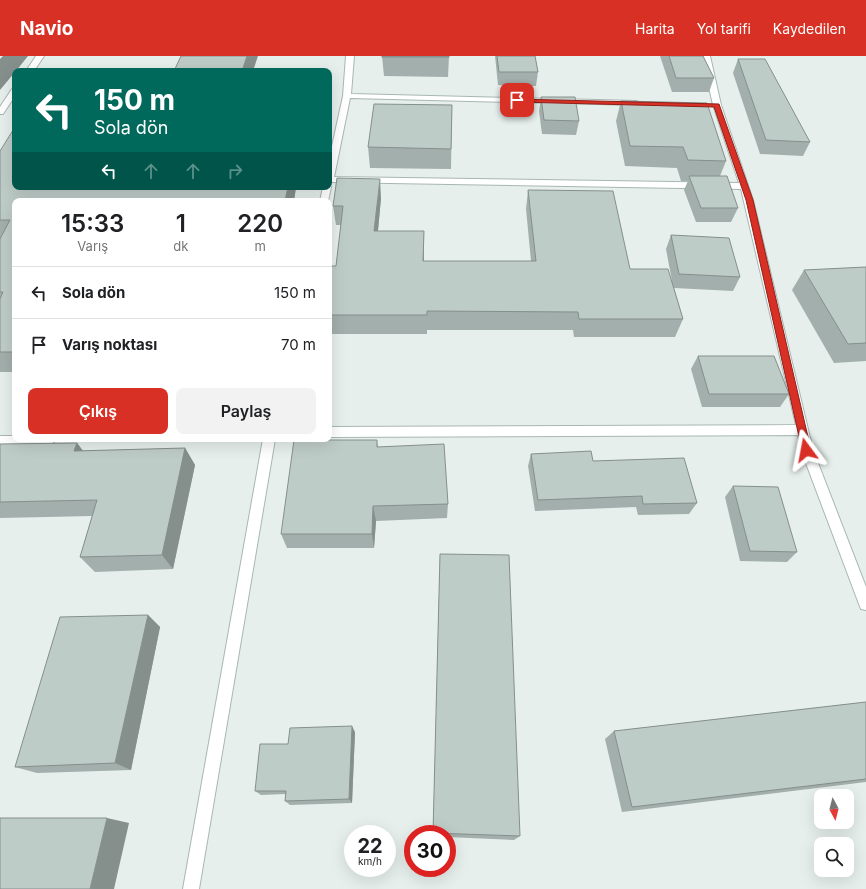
<!DOCTYPE html>
<html lang="tr">
<meta charset="utf-8">
<style>
:root{--surface:#fff;--page:#f2f2f2;--text:#202124;--muted:#757577;--line:#e0e0e0;--accent:#d93025}
body{margin:0;font-family:Inter,sans-serif;background:var(--page);color:var(--text);height:100vh;display:flex;flex-direction:column;font-size:15px;white-space:nowrap}
*{box-sizing:border-box;margin:0}
p{font-size:13px;color:var(--muted)}
.icon{flex:none;width:22px;height:22px;fill:none;stroke:currentColor;stroke-width:2;stroke-linecap:round;stroke-linejoin:round}
.map{position:relative;flex:1;overflow:hidden}
.panel{position:absolute;left:12px;top:142px;width:320px;height:244px;display:flex;flex-direction:column;background:var(--surface);border-radius:8px;box-shadow:0 4px 16px #0002}
.panel>*{flex:none}
.guide{position:absolute;left:12px;top:12px;width:320px;height:122px;border-radius:8px;box-shadow:0 4px 16px #0002;background:#00695c;color:#fff;overflow:hidden}
.needle{width:26px;rotate:173deg}
.fabs{position:absolute;left:814px;top:733px;display:grid;gap:8px}
.fabs a{display:grid;place-items:center;width:40px;height:40px;border-radius:8px;background:var(--surface);box-shadow:0 4px 16px #0002;font-size:20px}
.speed{position:absolute;left:344px;top:769px;display:flex;gap:8px;font-size:20px;font-weight:700;text-align:center}
.speed>*{display:grid;place-content:center;width:52px;height:52px;border-radius:50%;background:var(--surface);box-shadow:0 4px 16px #0002;line-height:1}
.speed small{font-size:10px;font-weight:400}
.speed .limit{border:6px solid #d22;background:#fff;color:#111}
.pin{position:absolute;display:grid;place-items:center;width:34px;height:34px;color:#fff;margin:-17px;border-radius:8px;box-shadow:0 2px 6px #0006}
.me{position:absolute;width:44px;margin:-22px;rotate:347deg;stroke-linejoin:round;filter:drop-shadow(0 0 3px #0008)}
.turn{display:flex;align-items:center;gap:14px;height:84px;padding:0 16px;font-size:18px}
.turn .icon{width:52px;height:52px;stroke-width:2.5}
.turn b{display:block;font-size:28px;line-height:34px}
.lanes{display:flex;align-items:center;height:38px;padding:0 16px;background:#0003;justify-content:center;gap:20px;direction:ltr}
.lanes .off{opacity:.35}
.eta{display:flex;justify-content:space-evenly;align-items:center;height:68px;text-align:center}
.eta b{font-size:24px;font-weight:600;line-height:28px}
.button{display:flex;gap:8px;margin-top:auto;padding:8px 16px}
.button a{flex:1;height:46px;border-radius:8px;background:var(--accent);color:#fff;font-size:16px;font-weight:600;line-height:46px;text-align:center}
.button a+a{background:var(--page);color:var(--text)}
ul{padding:0;list-style:none}
li{display:flex;align-items:center;gap:12px;height:52px;padding:0 16px;border-top:1px solid var(--line)}
li div{flex:1}
li b{display:block;font-size:15px}
li em{font-style:normal}
header{display:flex;align-items:center;gap:24px;box-sizing:border-box;height:56px;padding:0 20px;background:var(--accent);color:#fff}
header strong{font-size:19px}
nav{display:flex;gap:22px;margin-inline-start:auto;font-size:14px}
.map>svg:first-child{display:block}
.lines{fill:none;stroke-linecap:round;stroke-linejoin:round}
.minor-casing{stroke:#a8b7b4;stroke-width:2}
.minor{fill:#fff;fill-rule:evenodd}
.wall{fill:#a3afac}
.shaded-wall{fill:#858f8c}
.building{fill:#beccc8;stroke:#858f8c}
.route{fill:#d93025;stroke:#8d1f18}
</style>
<header>
<strong>Navio</strong>
<nav><a>Harita</a><a>Yol tarifi</a><a>Kaydedilen</a></nav>
</header>
<div class="map">
<svg width="866" height="833" viewBox="0 0 866 833">
<rect width="100%" height="100%" fill="#e6efec"/>
<g class="lines">
<g class="minor-casing">
<g id="minor">
<path d="M36,0H44L34,15H26Z"/>
<path d="M346,0H354L351,38L636,45L640,47L636,49L350,42L334,121L739,127L713,49L702,0H710L721,49L753,144L813,394L866,531V554L861,553L859,548L801,394L798,379L329,381V371L796,369L741,133L329,126V104L343,40Z"/>
<path d="M12,33H15V40L3,58H0V51Z"/>
<path d="M329,129L331,131L328,145H320L323,131H329Z"/>
<path d="M0,380H15V383H56L54,386L50,388L0,390Z"/>
<path d="M263,383H275L199,833H183Z"/>
</g>
</g>
<use href="#minor" class="minor"/>
</g>
<g class="wall">
<path d="M382,0H449L448,21L384,20Z"/>
<path d="M495,0H535L538,16L536,30L498,29Z"/>
<path d="M660,0H703L714,22L709,36H672Z"/>
<path d="M738,3L810,86L803,100L760,98L733,17Z"/>
<path d="M541,41L579,65L576,79L542,78L539,55Z"/>
<path d="M621,45L726,105L720,120L738,152L731,166H696L684,134L688,125H681L677,112L625,110L616,65Z"/>
<path d="M452,49L451,113L370,112L368,91Z"/>
<path d="M0,95L15,131H296L294,145H15V316H0Z"/>
<path d="M528,134L630,213L672,225L666,193L671,179L740,221L733,235L674,232L683,263L675,281H574L573,274H427V278H329V215L336,210L341,169H336L333,150L381,142L378,175H424V205H531L526,153Z"/>
<path d="M866,211V305L834,307L792,234L804,214Z"/>
<path d="M698,300L789,338L780,351H702L691,313Z"/>
<path d="M377,384L378,391L448,448L447,462L376,465L374,492H287L281,478Z"/>
<path d="M77,387L83,395L185,392L195,409L173,513L95,516L80,501L92,460L0,462V388Z"/>
<path d="M531,398L593,405L697,447L689,458L638,459L636,451L535,455L528,410Z"/>
<path d="M733,430L797,496L787,506L740,505L725,441Z"/>
<path d="M440,498L520,780L514,784L447,781V778H433Z"/>
<path d="M148,559L160,571L131,714L37,717L15,711Z"/>
<path d="M866,646V726L622,756L605,683L614,675Z"/>
<path d="M355,676L352,747L290,749L285,745V738L261,739L255,735L288,688Z"/>
</g>
<g class="shaded-wall">
<path d="M3,0H28L16,15H15V16L0,34V3Z"/>
<path d="M247,0H258L253,15H242Z"/>
<path d="M380,123L381,142L376,195L374,175Z"/>
<path d="M288,131H296L294,145H285Z"/>
<path d="M424,175V195L423,224V205Z"/>
<path d="M77,387L90,404L74,395Z"/>
<path d="M185,392L195,409L173,513L162,499Z"/>
<path d="M373,450L376,465L374,492L372,478Z"/>
<path d="M148,559L160,571L131,714L115,707Z"/>
<path d="M352,670L355,676L352,747L349,743Z"/>
<path d="M107,762L129,767L114,833H90Z"/>
</g>
<g class="building">
<path d="M181,0H247L242,15H174Z"/>
<rect x="382" y="0" width="67" height="1"/>
<path d="M497,0H535L538,16H499Z"/>
<path d="M669,0H703L714,22H676Z"/>
<path d="M738,3H765L810,86L766,84Z"/>
<path d="M541,41H575L579,65L544,64Z"/>
<path d="M621,45L707,47L726,105L688,104L683,91L630,90Z"/>
<path d="M374,48L452,49L451,93L368,91Z"/>
<path d="M15,71V131H288L285,145H15V296H0V243L3,236H0V183L10,164H0V95Z"/>
<path d="M689,120H727L738,152H701Z"/>
<path d="M337,122L380,123L374,175H424L423,205H536L528,134L613,135L630,213H668L683,263H579L578,256L427,255V259H329V215L330,210H336L343,150H333Z"/>
<path d="M671,179L729,182L740,221L679,218Z"/>
<path d="M866,211V287L848,288L804,214Z"/>
<path d="M698,300H774L789,338H709Z"/>
<path d="M294,384H377V391L444,388L448,448L373,450L372,478H281Z"/>
<path d="M77,387L74,395L185,392L162,499L80,501L97,444L0,446V388Z"/>
<path d="M591,395L593,405L684,402L697,447L643,448L642,440L538,444L531,398Z"/>
<path d="M733,430L778,431L797,496L750,495Z"/>
<path d="M440,498L509,499L520,780L433,777Z"/>
<path d="M148,559L115,707L15,711L60,561Z"/>
<path d="M866,646V723L632,751L614,675Z"/>
<path d="M352,670L349,743L285,745L286,735H255L260,688H288L290,672Z"/>
<path d="M0,762H107L90,833H0Z"/>
</g>
<path class="route" d="M515,43L719,48L753,144L811,394L810,396L806,397L802,394L746,144L714,51L517,46L515,45Z"/>
</svg>
<div class="fabs">
<a><svg class="needle" viewBox="-14 -14 28 28"><path d="M0-13l5 13h-10z" fill="#e53935"/><path d="M0 13l5-13h-10z" fill="#757577"/></svg></a>
<a><svg class="icon" aria-label="search" viewBox="0 0 24 24"><circle cx="10" cy="10" r="6"/><path d="M15 15l6 6"/></svg></a>
</div>
<div class="speed"><div>22<small>km/h</small></div><div class="limit">30</div></div>
<div class="pin" style="left:517px;top:44px;background:#d93025"><svg class="icon" aria-label="arrive" viewBox="0 0 24 24"><path d="M6 21V4h12l-3 4 3 4H6"/></svg></div>
<svg class="me" style="left:806px;top:394px" viewBox="-20 -20 40 40"><path d="M0-17L14 15 0 8-14 15z" fill="#d93025" stroke="#fff" stroke-width="4"/></svg>
<div class="guide">
<div class="turn"><svg class="icon" aria-label="left" viewBox="0 0 24 24"><path d="M17 20v-9H6M10 6l-5 5 5 5"/></svg><div><b>150 m</b>Sola dön</div></div>
<div class="lanes"><svg class="icon" aria-label="left" viewBox="0 0 24 24"><path d="M17 20v-9H6M10 6l-5 5 5 5"/></svg><svg class="icon off" aria-label="ahead" viewBox="0 0 24 24"><path d="M12 20V5M6 11l6-6 6 6"/></svg><svg class="icon off" aria-label="ahead" viewBox="0 0 24 24"><path d="M12 20V5M6 11l6-6 6 6"/></svg><svg class="icon off" aria-label="right" viewBox="0 0 24 24"><path d="M7 20v-9h11M14 6l5 5-5 5"/></svg></div>
</div>
<section class="panel">
<div class="eta">
<div><b>15:33</b><p>Varış</p></div>
<div><b>1</b><p>dk</p></div>
<div><b>220</b><p>m</p></div>
</div>
<ul>
<li><svg class="icon" aria-label="left" viewBox="0 0 24 24"><path d="M17 20v-9H6M10 6l-5 5 5 5"/></svg><div><b>Sola dön</b></div><em>150 m</em></li>
<li><svg class="icon" aria-label="arrive" viewBox="0 0 24 24"><path d="M6 21V4h12l-3 4 3 4H6"/></svg><div><b>Varış noktası</b></div><em>70 m</em></li>
</ul>
<div class="button"><a>Çıkış</a><a>Paylaş</a></div>
</section>
</div>
